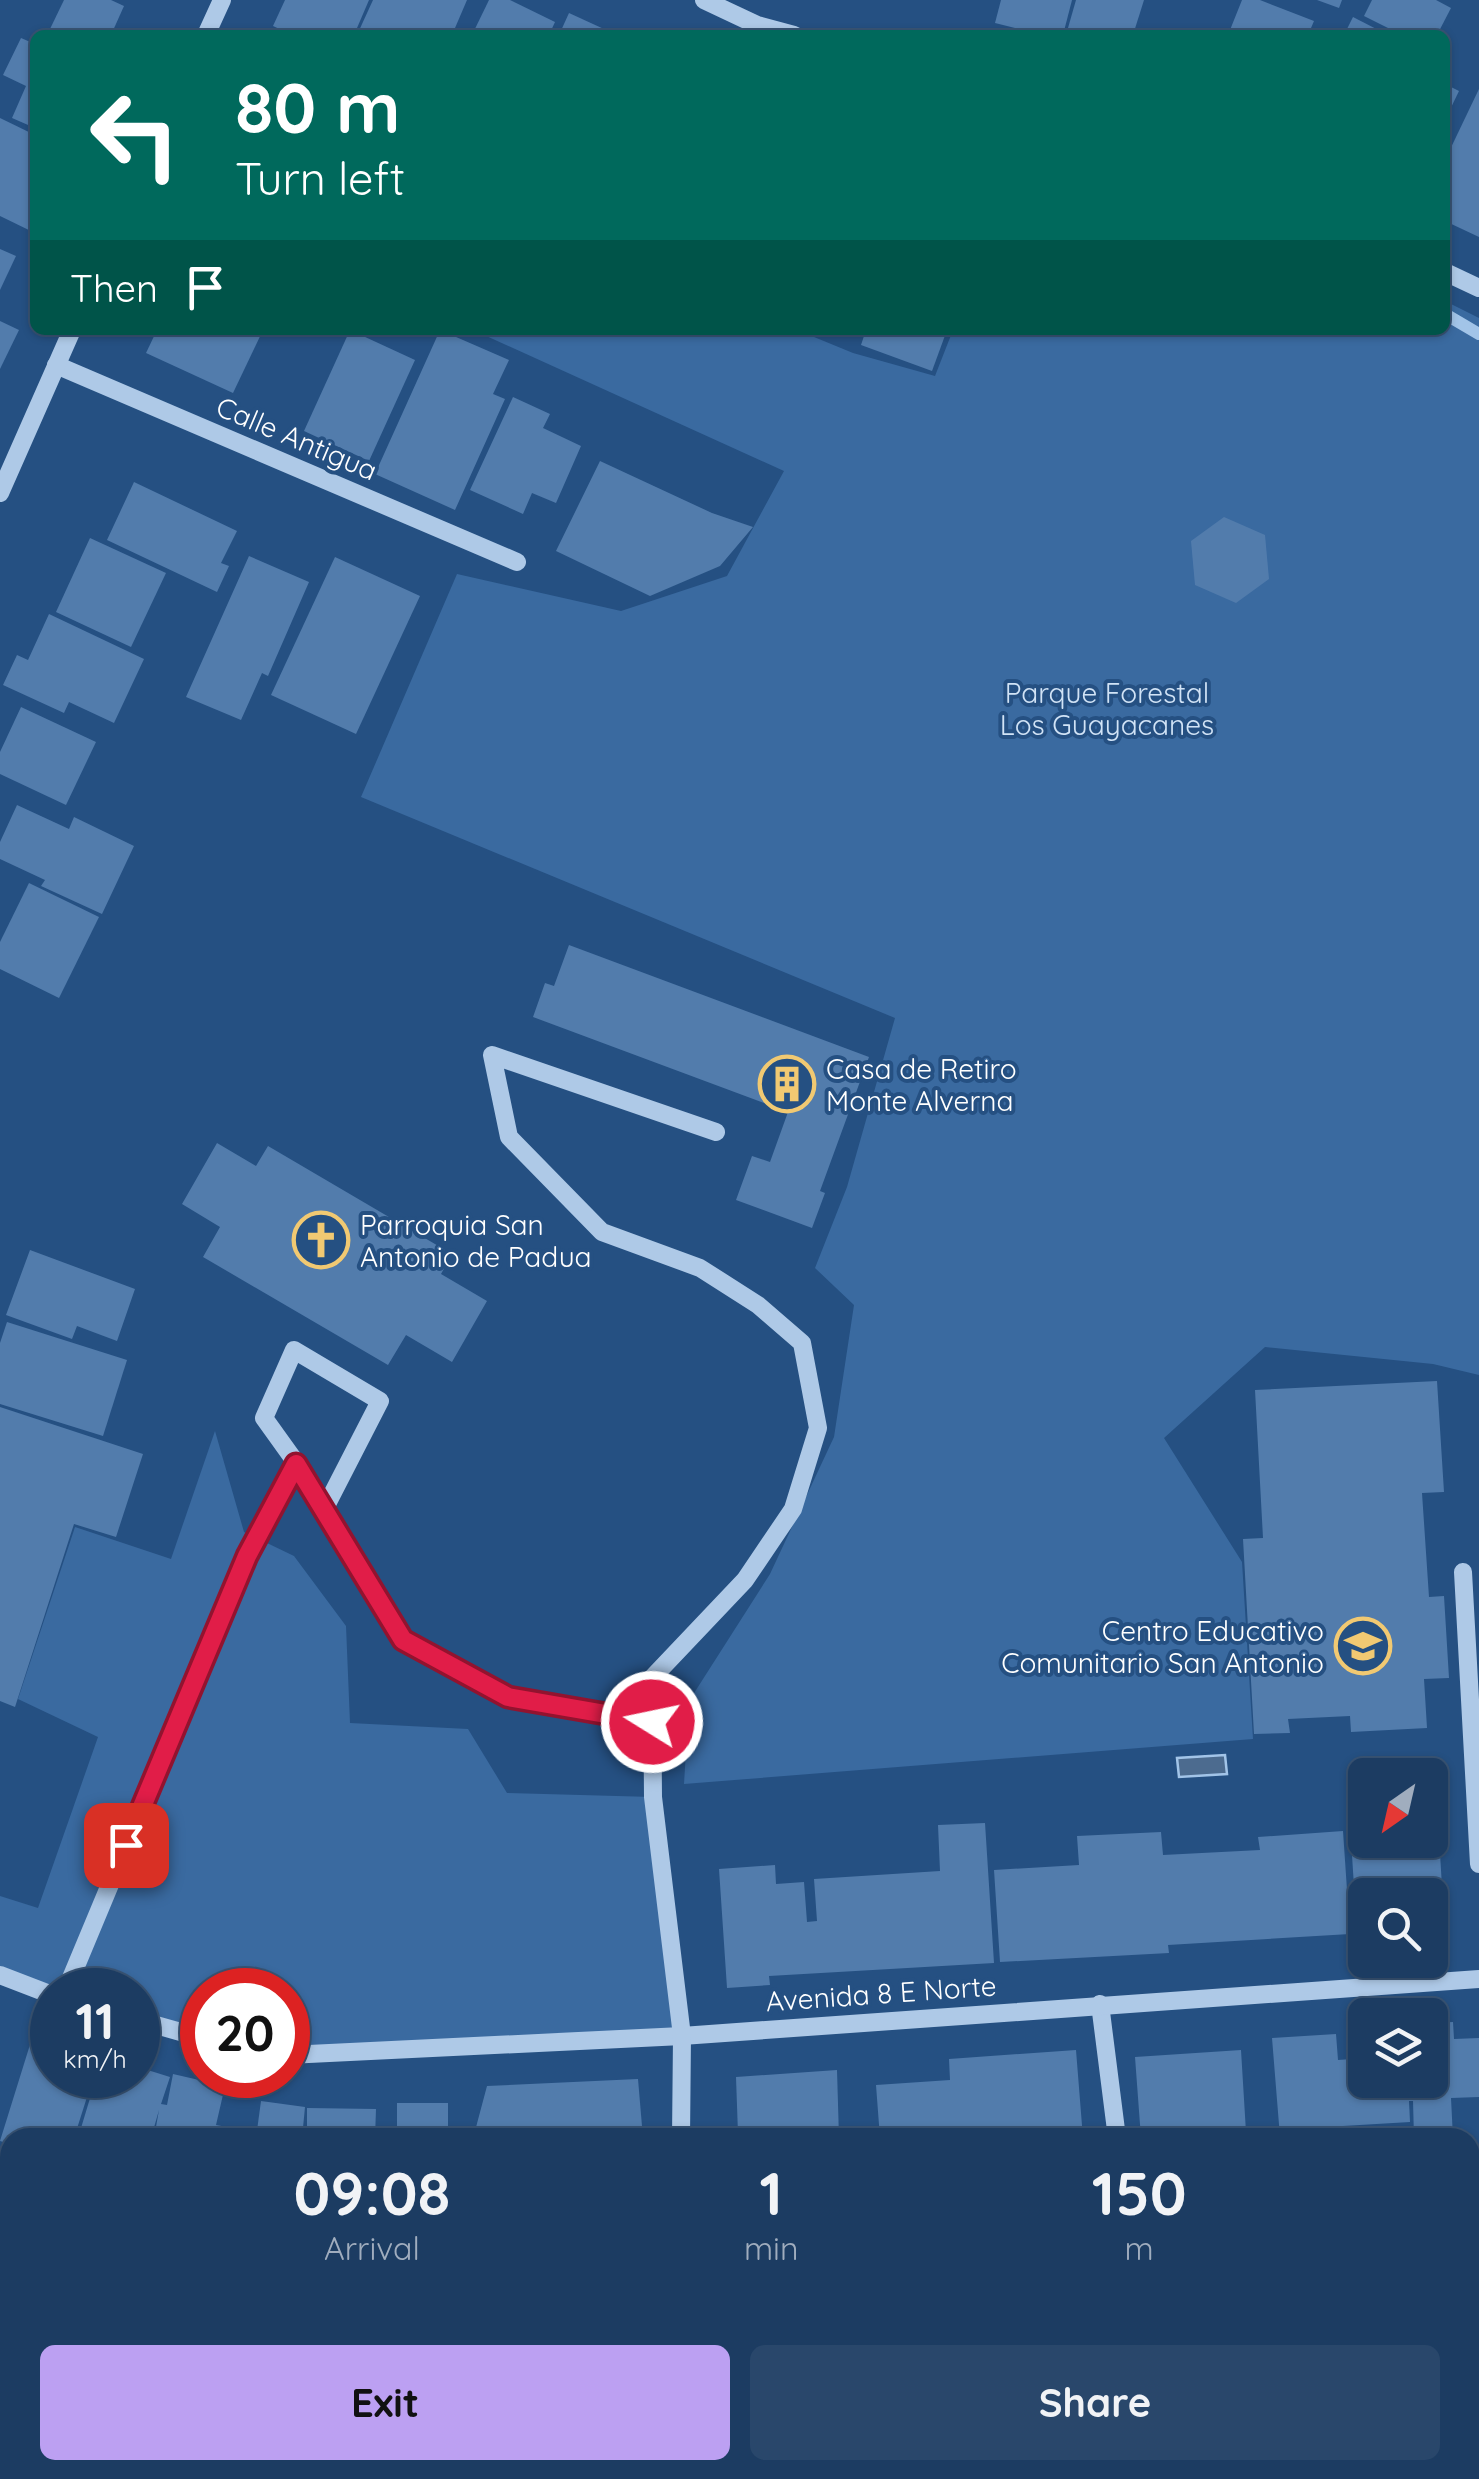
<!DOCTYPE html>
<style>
:root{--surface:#1c3c62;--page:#29476b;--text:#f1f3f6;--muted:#a0adbe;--line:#3a5677;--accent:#bca0f2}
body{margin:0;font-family:Quicksand,sans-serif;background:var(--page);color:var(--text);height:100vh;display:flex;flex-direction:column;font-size:38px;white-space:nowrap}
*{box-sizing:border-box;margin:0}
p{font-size:32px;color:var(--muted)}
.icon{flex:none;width:55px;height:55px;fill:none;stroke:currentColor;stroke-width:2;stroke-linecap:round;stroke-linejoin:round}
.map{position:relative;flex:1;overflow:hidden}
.details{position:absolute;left:0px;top:2128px;width:1480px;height:352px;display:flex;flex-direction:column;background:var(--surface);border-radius:30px 30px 0 0;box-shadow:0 2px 8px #0004,0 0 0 2px var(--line)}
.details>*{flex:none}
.top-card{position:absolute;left:30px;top:30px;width:1420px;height:305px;border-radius:15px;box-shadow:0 2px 8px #0004,0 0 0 2px var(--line);background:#00695c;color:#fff;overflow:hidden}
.needle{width:65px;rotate:214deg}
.tools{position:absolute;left:1348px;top:1758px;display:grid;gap:20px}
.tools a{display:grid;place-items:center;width:100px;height:100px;border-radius:15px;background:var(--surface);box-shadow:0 2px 8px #0004,0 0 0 2px var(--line);font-size:50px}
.speed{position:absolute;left:30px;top:1968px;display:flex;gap:20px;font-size:50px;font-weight:700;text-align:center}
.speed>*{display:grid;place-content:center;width:130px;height:130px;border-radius:50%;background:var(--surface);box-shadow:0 2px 8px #0004,0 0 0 2px var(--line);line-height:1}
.speed small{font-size:25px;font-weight:400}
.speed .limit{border:15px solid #d22;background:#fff;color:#111}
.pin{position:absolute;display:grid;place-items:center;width:85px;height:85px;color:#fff;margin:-42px;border-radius:20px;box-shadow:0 5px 15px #0006}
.me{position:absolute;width:110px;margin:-55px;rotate:280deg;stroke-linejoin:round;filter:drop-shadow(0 0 8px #0008)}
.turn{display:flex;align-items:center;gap:35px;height:210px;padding:0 40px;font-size:45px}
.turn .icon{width:130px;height:130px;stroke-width:2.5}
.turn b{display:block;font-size:70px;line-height:85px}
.then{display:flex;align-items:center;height:95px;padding:0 40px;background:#0003;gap:20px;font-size:38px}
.eta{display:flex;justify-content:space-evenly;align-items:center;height:170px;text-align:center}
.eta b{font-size:60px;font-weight:700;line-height:70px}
.action{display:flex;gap:20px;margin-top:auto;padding:20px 40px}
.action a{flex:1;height:115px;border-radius:15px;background:var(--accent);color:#111;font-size:40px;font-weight:700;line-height:115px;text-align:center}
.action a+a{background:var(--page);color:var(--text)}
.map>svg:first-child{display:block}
.green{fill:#3a6aa0}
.water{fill:#4c6b8f;stroke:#a2c4e8;stroke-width:2.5}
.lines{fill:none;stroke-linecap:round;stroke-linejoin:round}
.stream{stroke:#a2c4e8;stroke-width:12}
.building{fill:#527cac}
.minor{stroke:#aec9e7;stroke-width:18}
.route-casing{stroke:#92132f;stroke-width:25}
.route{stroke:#e11d48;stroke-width:18}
.labels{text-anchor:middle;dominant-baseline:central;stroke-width:8;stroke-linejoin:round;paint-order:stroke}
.street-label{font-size:28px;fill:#fff;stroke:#255082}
.park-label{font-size:28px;fill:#d1e3f6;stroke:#255082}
.poi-label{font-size:28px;fill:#fff;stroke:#255082;text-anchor:start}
</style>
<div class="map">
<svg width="1479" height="2479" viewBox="0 0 1479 2479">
<rect width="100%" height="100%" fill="#255082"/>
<g class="green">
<path d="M1445,301L1479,318V1375L1433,1364L1265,1347L1164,1438L1242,1562L1253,1739L684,1784L689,1701L770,1574L834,1437L854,1305L815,1268L847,1187L895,1018L361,797L457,574L621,611L727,576L784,471L473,330H797L853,353L935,376L953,330H1445Z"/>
<path d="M215,1431L244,1532L294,1556L346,1626L350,1723L468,1729L507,1793L653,1797L682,2036L288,2055V1990H202V2038L138,2020V1990H52L0,1975V1896L38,1908L98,1737L18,1699L75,1527L171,1559Z"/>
<path d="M0,2218L10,2221V2470H100L90,2479H0Z"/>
</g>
<path class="water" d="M1225,1755L1227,1774L1179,1777L1177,1758Z"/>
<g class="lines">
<path class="stream" d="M1445,314L1479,334"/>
</g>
<g class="building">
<path d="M64,0H111L124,6L111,35H62L50,29Z"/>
<path d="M285,0H369L354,35H292L273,26Z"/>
<path d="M373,0H467L452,35H357Z"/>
<path d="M489,0H510L555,22L549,35H472Z"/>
<path d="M1001,0H1072L1063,35H1043L995,23Z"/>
<path d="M1076,0H1144L1133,35H1066Z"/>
<path d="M1242,0H1260L1314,21L1308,35H1228Z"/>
<path d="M1317,0H1342L1339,8Z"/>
<path d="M1372,0H1436L1451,8L1437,35H1402L1364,16Z"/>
<path d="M569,13L617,35H559Z"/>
<path d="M1353,17L1388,35H1344Z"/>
<path d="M21,38L35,44V128L12,118L26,86L3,75Z"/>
<path d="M1445,84L1459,91L1445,120Z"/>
<path d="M1479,89V237L1445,221V160Z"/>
<path d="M0,118L35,135V233L0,216Z"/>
<path d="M0,249L16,256L0,290Z"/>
<path d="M0,321L19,330L0,369Z"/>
<path d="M157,330H263L233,393L146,353Z"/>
<path d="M350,330L415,360L369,461L304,431Z"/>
<path d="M440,330L509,360L493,394L505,399L455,510L375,474Z"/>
<path d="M866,330H947L932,371L861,345Z"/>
<path d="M513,397L550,414L543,428L581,446L556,503L532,493L523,514L470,490Z"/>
<path d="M600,461L712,513L753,527L720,566L650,596L556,551Z"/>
<path d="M134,482L237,531L221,563L229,566L217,592L107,540Z"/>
<path d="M1224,517L1265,535L1269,579L1236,603L1195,585L1191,541Z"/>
<path d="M90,538L166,573L131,647L56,612Z"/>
<path d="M249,556L309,582L268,676L262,673L241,720L186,697Z"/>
<path d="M335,557L420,596L356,734L271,695Z"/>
<path d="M49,614L144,659L114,723L69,702L64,713L3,685L17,655L28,660Z"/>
<path d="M21,707L96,742L66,805L0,774V752Z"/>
<path d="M17,805L69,829L74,817L134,846L102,914L41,886L45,880L0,859V842Z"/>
<path d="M29,883L99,917L59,998L0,969V942Z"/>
<path d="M569,945L869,1057L820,1191L825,1193L812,1228L736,1200L752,1156L770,1162L788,1112L533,1017L545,983L554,986Z"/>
<path d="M217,1143L256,1166L268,1146L452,1254L441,1274L487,1301L452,1362L406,1335L388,1365L203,1257L220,1227L182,1204Z"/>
<path d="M30,1250L135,1289L117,1341L77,1326L72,1339L6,1315Z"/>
<path d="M7,1322L127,1360L103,1436L0,1404V1343Z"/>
<path d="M1437,1381L1444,1492L1422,1493L1429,1597L1444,1596L1449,1678L1424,1679L1427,1728L1351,1732L1350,1716L1288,1719L1290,1733L1254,1734L1243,1539L1263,1538L1255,1390Z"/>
<path d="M0,1407L143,1454L116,1537L74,1524L15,1707L0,1701Z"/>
<path d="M1437,1803L1445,1937H1430V1895H1365V1933L1357,1934L1349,1808L1365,1807V1840H1430V1804Z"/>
<path d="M985,1823L994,1963L769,1976L770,1985L727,1988L719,1869L775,1865L776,1884L804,1882L807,1922L817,1921L814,1879L940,1871L938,1825Z"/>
<path d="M1343,1831L1350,1934L1168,1945L1169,1953L1000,1962L994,1870L1079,1865L1077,1836L1161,1832L1163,1855L1260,1850L1258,1837Z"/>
<path d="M1453,2022L1454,2039L1479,2038V2097L1451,2098L1453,2138H1414L1413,2101H1409L1410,2122L1343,2126L1344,2132L1280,2137L1272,2038L1336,2034L1338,2060L1365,2058V2080H1430V2023Z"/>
<path d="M33,2035L52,2042V2075H94L74,2138H10V2144L0,2141Z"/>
<path d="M1076,2050L1083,2138H880L876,2085L950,2080L949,2059Z"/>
<path d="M1241,2050L1246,2132L1274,2131V2138H1141L1135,2057Z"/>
<path d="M138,2067L170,2077L161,2104L167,2105L173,2074L225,2086L216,2125L227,2127L224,2138H154L159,2110L151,2138H78L97,2075H138Z"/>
<path d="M837,2070L839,2138L738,2134L736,2077Z"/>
<path d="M638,2079L643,2138H482L475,2131L487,2086Z"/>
<path d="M261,2101L305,2107L302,2138H256Z"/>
<rect x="397" y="2103" width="51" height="35"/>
<path d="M307,2108L376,2109L375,2138H307Z"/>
<path d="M1479,2164V2443L1470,2421V2166Z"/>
<path d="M1479,2457V2479H1465L1461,2470H1470V2460Z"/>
<path d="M130,2470H192L199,2479H119Z"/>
<path d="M197,2470H349L338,2479H205Z"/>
<path d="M506,2470H733L741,2479H496Z"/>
<path d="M779,2470H848L858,2479H772Z"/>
<path d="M857,2470H917L910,2479H868Z"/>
<path d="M986,2470H1200L1203,2479H1089L1086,2471L1072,2479H980Z"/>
<path d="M1260,2470H1404L1412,2479H1263Z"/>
</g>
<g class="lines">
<g class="minor">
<path d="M704,0L757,25L794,35"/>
<path d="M206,35L222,0"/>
<path d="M1445,272L1479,288"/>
<path d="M56,365L517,562"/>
<path d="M0,493L72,330"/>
<path d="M297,1464L264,1418L294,1350L380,1401L324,1510"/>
<path d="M1463,1572L1479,1864"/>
<path d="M0,1975L52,1995"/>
<path d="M66,1990L247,1556L297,1464L403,1640L509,1697L652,1722"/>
<path d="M1100,2004L1117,2138"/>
<path d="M138,2020L202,2038"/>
<path d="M288,2055L682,2036L1479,1979"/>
<path d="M681,2138L682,2036L653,1797L652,1678L745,1580L793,1509L818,1428L802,1343L758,1305L700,1268L602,1232L509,1137L492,1055L716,1132"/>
<path d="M1224,2470L1227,2479"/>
<path d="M424,2479L435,2470"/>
<path d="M949,2479L955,2470"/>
</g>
</g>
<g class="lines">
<g class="route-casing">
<path id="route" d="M126,1845L247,1556L296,1464L403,1640L508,1697L652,1722"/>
</g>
<use href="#route" class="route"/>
</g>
<defs>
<g id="building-ring" transform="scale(2.875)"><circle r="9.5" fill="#255082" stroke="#f1c972" stroke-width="1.5"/><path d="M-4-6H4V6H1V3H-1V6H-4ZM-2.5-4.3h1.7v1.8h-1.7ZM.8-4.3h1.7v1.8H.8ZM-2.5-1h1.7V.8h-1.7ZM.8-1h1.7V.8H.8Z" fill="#f1c972"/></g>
<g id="church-ring" transform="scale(2.875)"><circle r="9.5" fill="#255082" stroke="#f1c972" stroke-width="1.5"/><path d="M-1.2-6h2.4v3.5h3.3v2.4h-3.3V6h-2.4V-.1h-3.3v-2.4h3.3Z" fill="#f1c972"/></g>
<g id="school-ring" transform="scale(2.875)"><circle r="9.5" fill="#255082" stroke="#f1c972" stroke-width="1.5"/><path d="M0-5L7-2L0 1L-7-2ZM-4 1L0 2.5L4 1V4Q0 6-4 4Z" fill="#f1c972"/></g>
</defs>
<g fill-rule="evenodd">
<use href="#building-ring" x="787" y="1084"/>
<use href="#church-ring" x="321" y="1240"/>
<use href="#school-ring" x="1363" y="1646"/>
</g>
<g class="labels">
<g class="street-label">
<text transform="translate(297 438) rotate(23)">Calle Antigua</text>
<text transform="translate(881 1993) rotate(-4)">Avenida 8 E Norte</text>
</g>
<g class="park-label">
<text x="1107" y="692">Parque Forestal<tspan x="1107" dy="32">Los Guayacanes</tspan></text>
</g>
<g class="poi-label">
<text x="826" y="1068">Casa de Retiro<tspan x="826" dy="32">Monte Alverna</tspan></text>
<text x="360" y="1224">Parroquia San<tspan x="360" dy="32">Antonio de Padua</tspan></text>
<text x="1324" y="1630" text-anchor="end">Centro Educativo<tspan x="1324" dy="32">Comunitario San Antonio</tspan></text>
</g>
</g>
</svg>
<div class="tools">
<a><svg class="needle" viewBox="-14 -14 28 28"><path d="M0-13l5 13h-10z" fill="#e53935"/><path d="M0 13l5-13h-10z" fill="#a0adbe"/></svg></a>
<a><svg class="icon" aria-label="search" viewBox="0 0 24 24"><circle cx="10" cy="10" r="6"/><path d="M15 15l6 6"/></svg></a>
<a><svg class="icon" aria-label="layers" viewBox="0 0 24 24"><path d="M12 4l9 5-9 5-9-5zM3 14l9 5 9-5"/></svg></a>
</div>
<div class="speed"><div>11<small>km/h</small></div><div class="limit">20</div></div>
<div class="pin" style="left:126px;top:1845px;background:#d93025"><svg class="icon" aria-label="arrive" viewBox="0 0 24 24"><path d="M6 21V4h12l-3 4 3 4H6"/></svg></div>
<svg class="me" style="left:652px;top:1722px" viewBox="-20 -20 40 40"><circle r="17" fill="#e11d48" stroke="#fff" stroke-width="3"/><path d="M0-11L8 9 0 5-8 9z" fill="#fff"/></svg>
<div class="top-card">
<div class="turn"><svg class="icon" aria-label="left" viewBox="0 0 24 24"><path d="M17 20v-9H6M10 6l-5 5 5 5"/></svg><div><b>80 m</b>Turn left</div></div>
<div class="then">Then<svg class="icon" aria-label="arrive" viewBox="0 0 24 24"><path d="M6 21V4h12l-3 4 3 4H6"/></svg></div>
</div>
<section class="details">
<div class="eta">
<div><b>09:08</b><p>Arrival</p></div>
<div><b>1</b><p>min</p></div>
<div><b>150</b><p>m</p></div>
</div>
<div class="action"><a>Exit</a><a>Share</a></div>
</section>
</div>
